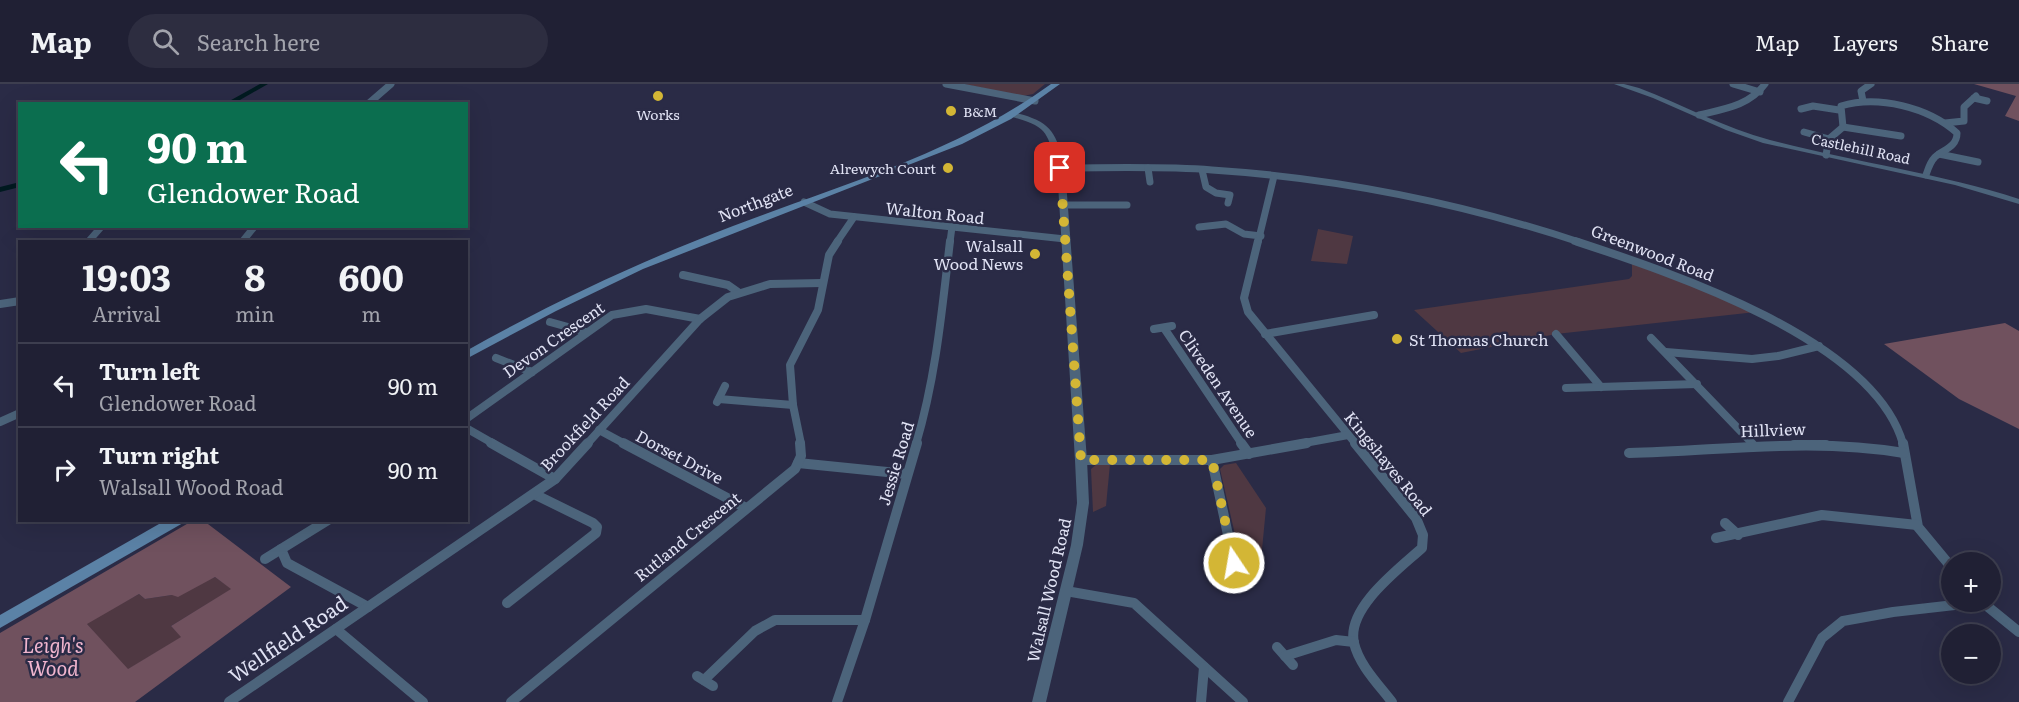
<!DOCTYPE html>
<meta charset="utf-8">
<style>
:root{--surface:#202034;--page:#2d2d40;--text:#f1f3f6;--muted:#a2a3ac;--line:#3d3e4f}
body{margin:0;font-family:Literata,serif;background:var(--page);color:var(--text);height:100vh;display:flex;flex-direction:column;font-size:22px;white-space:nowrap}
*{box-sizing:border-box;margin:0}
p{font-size:20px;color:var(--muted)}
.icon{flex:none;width:33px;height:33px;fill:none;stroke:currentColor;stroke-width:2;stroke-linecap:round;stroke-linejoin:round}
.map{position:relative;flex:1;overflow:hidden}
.panel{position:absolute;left:18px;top:156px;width:450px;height:282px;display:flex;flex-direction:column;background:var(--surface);border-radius:0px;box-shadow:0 6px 24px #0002,0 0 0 2px var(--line)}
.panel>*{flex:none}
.banner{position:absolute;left:18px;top:18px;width:450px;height:126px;border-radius:0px;box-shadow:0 6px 24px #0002,0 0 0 2px var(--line);background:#0b6e4f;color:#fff;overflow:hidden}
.controls{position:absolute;left:1941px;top:468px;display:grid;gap:12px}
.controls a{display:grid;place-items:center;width:60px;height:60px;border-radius:50%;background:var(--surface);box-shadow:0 6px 24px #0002,0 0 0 2px var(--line);font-size:30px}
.pin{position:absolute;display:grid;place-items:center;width:51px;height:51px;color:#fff;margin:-26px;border-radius:12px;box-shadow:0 3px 9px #0006}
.me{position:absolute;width:66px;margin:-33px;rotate:348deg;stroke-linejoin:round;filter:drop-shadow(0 0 4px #0008)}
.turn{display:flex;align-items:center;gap:21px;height:126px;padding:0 30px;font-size:27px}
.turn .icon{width:78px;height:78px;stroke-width:2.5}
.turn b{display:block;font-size:42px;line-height:51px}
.eta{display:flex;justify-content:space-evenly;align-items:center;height:102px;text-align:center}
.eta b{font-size:36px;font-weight:700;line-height:42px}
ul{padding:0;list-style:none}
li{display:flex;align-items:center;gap:18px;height:84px;padding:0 30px;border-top:2px solid var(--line)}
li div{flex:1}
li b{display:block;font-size:22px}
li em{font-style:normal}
header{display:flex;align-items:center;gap:36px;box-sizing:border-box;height:84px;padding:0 30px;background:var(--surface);border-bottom:2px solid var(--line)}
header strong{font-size:28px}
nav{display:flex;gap:33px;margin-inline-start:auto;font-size:21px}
.search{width:420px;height:54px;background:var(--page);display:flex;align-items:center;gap:15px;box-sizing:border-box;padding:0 21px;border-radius:33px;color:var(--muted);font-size:22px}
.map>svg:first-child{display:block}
.green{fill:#4f3842}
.forest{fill:#70515e;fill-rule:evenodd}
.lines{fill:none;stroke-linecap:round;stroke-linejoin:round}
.canal{fill:#001a20;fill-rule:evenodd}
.minor-far2{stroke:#4c647b;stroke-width:7}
.minor-far1{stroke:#4c647b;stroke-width:8}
.minor{stroke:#4c647b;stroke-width:10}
.tertiary{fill:#4c647b;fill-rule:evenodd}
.secondary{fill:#5b82a6;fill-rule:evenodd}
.route{stroke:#d3b635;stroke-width:10;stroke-dasharray:0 18}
.poi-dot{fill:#d3b635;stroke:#2a2b46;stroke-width:2}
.labels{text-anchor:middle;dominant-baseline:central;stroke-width:5;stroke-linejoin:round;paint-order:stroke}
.far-poi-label{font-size:14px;fill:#e0e2f4;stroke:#2a2b46;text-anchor:start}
.far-street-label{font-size:14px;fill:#e0e2f4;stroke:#2a2b46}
.street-label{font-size:16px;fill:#e0e2f4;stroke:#2a2b46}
.poi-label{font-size:16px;fill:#e0e2f4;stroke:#2a2b46;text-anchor:end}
.near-street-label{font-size:20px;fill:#e0e2f4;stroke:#2a2b46}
.near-park-label{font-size:20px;font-style:italic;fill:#f0b5ce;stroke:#2a2b46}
</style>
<header>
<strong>Map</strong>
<div class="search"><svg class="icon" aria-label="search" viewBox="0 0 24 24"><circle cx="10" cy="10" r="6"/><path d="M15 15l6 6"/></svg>Search here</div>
<nav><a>Map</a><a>Layers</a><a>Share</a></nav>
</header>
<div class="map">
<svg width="2019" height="618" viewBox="0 0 2019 618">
<rect width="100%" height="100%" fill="#2a2b46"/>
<g class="green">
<path d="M963,0H1045L1033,10L1023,12Z"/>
<path d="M1318,145L1353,152L1347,180L1311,177Z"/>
<path d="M1632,177L1756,228L1556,250L1461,269L1414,226L1629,195L1632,192Z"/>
<path d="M1236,379L1266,424L1261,476L1241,473L1239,468L1220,385L1224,381Z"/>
<path d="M1097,380H1110L1106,422L1093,428L1091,385Z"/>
<path d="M215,493L232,505L171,542L182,553L127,586L86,539L139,510L145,515L172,511Z"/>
</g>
<g class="forest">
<path d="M1974,0H2019V37L2005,32L2016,12Z"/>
<path d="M2005,239L2019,247V345L1959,315L1884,260Z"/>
<path d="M192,437H204L291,503L135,618H0V549ZM215,493L231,505L171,542L181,553L128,585L87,540L139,510L145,515L172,511L178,513Z"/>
</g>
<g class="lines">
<g class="canal">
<path d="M260,0H268L233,20H224Z"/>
<path d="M20,98V103L0,108V103Z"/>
</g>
<g class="minor-far2">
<path d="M946,0L1035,17"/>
<path d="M1733,0L1760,8"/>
<path d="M1974,14L1987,17"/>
<path d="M1863,17L1861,7L1871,0"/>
<path d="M368,20L391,0"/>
<path d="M1801,25L1813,22L1839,26"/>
<path d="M1699,31C1724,25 1749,22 1765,0"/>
<path d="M1945,39L1964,37V23L1976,12"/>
<path d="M1843,43L1901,52"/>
<path d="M1804,48L1829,55"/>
<path d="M1939,70L1978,78"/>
<path d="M1826,71L1829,55L1843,43L1841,22C1878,11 1928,23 1957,49C1957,63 1944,65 1935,73C1930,78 1928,85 1926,91"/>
<path d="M1061,84C1111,84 1162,82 1212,86C1336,94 1461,119 1579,158"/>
<path d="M1148,84L1150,98"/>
<path d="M1202,86L1206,103L1216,109L1230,111L1228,119"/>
<path d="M804,118L830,130L1065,155"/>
<path d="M1063,121H1127"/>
<path d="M1199,143L1226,140L1244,150L1261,152"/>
<path d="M88,158L102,142"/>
<path d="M242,158L255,142"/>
<path d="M837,158L854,133"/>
<path d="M950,158L952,143"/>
<path d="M1258,158L1274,92"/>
</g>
<g class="minor-far1">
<path d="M1258,157L1244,214L1248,228L1356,360"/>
<path d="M1575,157C1669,188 1874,255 1903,360"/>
<path d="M683,191L728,201L738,208"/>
<path d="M0,220L20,217"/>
<path d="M550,238L586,248"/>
<path d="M1164,244L1242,360"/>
<path d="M1154,245L1172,242"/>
<path d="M1265,250L1374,231"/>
<path d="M1556,250L1601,303"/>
<path d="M1651,254L1753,360"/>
<path d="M1666,268L1752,275L1778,272L1819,262"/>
<path d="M496,274L532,288"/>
<path d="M1566,304L1697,300"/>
<path d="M719,315L793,321"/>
<path d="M717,318L725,302"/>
<path d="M466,335L612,231L646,225L700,235"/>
<path d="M0,338L20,329"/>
<path d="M466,344L494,360"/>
<path d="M599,346L625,360"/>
<path d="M587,360L700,235L728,213L770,200L822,199"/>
<path d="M801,360L793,321L790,281L818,226L829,171L838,157"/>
<path d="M916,360C936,293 942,226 950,157"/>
<path d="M1299,360L1348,351"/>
<path d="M1794,360H1826"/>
</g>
<g class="minor">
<path d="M491,359L555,395"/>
<path d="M623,359L746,424"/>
<path d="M1241,359L1249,370"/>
<path d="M1355,359L1416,434L1423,451L1422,464C1399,485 1346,524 1354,559C1359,581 1379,601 1392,618"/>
<path d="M1903,359L1918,443L1952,484"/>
<path d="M1629,369C1721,367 1812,353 1904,369"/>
<path d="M1081,376H1212L1307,359"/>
<path d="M1212,376L1234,479"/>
<path d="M798,379L907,390"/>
<path d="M1725,439L1738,451"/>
<path d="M1716,454L1822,431L1917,441"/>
<path d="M281,465L287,479L368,523"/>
<path d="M265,475L328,436"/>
<path d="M1227,480L1254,478"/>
<path d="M1066,507L1134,519L1243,618"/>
<path d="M1982,518L2019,548"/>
<path d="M507,519L596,449L597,443L593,439L534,410"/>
<path d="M336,545L423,618"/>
<path d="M1277,563L1293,581"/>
<path d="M1285,572L1336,556L1354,558"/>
<path d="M697,592L713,602"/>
<path d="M704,596L755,547L775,536H865"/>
<path d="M229,618L555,395L588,359"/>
<path d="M511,618L795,385L801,372L800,359"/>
<path d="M837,618L865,536L917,359"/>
<path d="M1201,618L1204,583"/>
<path d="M1788,618L1822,554L1843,537L1893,528L1981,518"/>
</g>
<g class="tertiary">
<path d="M1614,0H1624L1639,4C1683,21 1725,44 1770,56C1853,78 1938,89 2019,115V120L1955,101L1763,59L1726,46L1653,14Z"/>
<path d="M1012,29C1019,29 1025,31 1032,34C1057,43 1058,61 1065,84L1087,376L1089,419L1083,461L1046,618H1032L1071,461L1077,419L1075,376L1057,84C1047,49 1049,43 1012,33Z"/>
</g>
<g class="secondary">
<path d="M1051,0H1060L1011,35L962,60L643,185L556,227L466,275V267C553,218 641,177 733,142C841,101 956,69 1051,0Z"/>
<path d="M166,436H185L183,439L0,544V531Z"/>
</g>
</g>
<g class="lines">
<path class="route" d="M1060,84L1081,376H1212L1234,479"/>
</g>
<g class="poi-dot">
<circle cx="658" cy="12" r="6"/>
<circle cx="951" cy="27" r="6"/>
<circle cx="948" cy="84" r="6"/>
<circle cx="1035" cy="170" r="6"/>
<circle cx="1397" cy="255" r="6"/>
</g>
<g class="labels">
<g class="far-poi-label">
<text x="963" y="27">B&amp;M</text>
<text x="658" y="30" text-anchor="middle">Works</text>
<text x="936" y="84" text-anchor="end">Alrewych Court</text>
</g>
<g class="far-street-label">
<text transform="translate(1861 64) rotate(12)">Castlehill Road</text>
</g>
<g class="street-label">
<text transform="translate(755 118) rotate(-21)">Northgate</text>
<text transform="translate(935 128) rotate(6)">Walton Road</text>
<text transform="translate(1653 168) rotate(21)">Greenwood Road</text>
<text transform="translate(553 255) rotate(-35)">Devon Crescent</text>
<text transform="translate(1219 299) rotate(56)">Cliveden Avenue</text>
<text transform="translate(584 339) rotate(-47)">Brookfield Road</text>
<text transform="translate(1773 345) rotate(-2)">Hillview</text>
<text transform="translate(680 372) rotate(28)">Dorset Drive</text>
<text transform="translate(895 379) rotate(-73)">Jessie Road</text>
<text transform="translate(1389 379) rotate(51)">Kingshayes Road</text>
<text transform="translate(687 452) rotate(-39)">Rutland Crescent</text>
<text transform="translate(1048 506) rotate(-77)">Walsall Wood Road</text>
</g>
<g class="poi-label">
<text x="1023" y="161">Walsall<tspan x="1023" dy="18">Wood News</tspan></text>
<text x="1409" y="255" text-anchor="start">St Thomas Church</text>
</g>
<g class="near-street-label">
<text transform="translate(287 554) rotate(-34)">Wellfield Road</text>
</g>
<g class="near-park-label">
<text x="53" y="560">Leigh's<tspan x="53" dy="23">Wood</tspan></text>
</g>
</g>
</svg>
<div class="controls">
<a>+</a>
<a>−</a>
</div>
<div class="pin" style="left:1060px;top:84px;background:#d93025"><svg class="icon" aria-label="arrive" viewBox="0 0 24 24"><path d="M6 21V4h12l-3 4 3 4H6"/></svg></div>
<svg class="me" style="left:1234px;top:479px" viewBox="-20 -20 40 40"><circle r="17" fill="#d3b635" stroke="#fff" stroke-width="3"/><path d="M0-11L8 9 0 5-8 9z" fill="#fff"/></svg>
<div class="banner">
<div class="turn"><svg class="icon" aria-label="left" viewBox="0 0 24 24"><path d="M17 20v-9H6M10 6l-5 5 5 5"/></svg><div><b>90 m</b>Glendower Road</div></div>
</div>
<section class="panel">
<div class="eta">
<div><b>19:03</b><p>Arrival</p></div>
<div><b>8</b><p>min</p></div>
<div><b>600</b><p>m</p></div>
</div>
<ul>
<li><svg class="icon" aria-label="left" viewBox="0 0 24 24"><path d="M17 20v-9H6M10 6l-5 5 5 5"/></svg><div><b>Turn left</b><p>Glendower Road</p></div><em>90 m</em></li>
<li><svg class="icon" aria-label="right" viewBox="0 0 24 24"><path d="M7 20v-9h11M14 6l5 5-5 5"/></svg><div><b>Turn right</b><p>Walsall Wood Road</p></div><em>90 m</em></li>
</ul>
</section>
</div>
